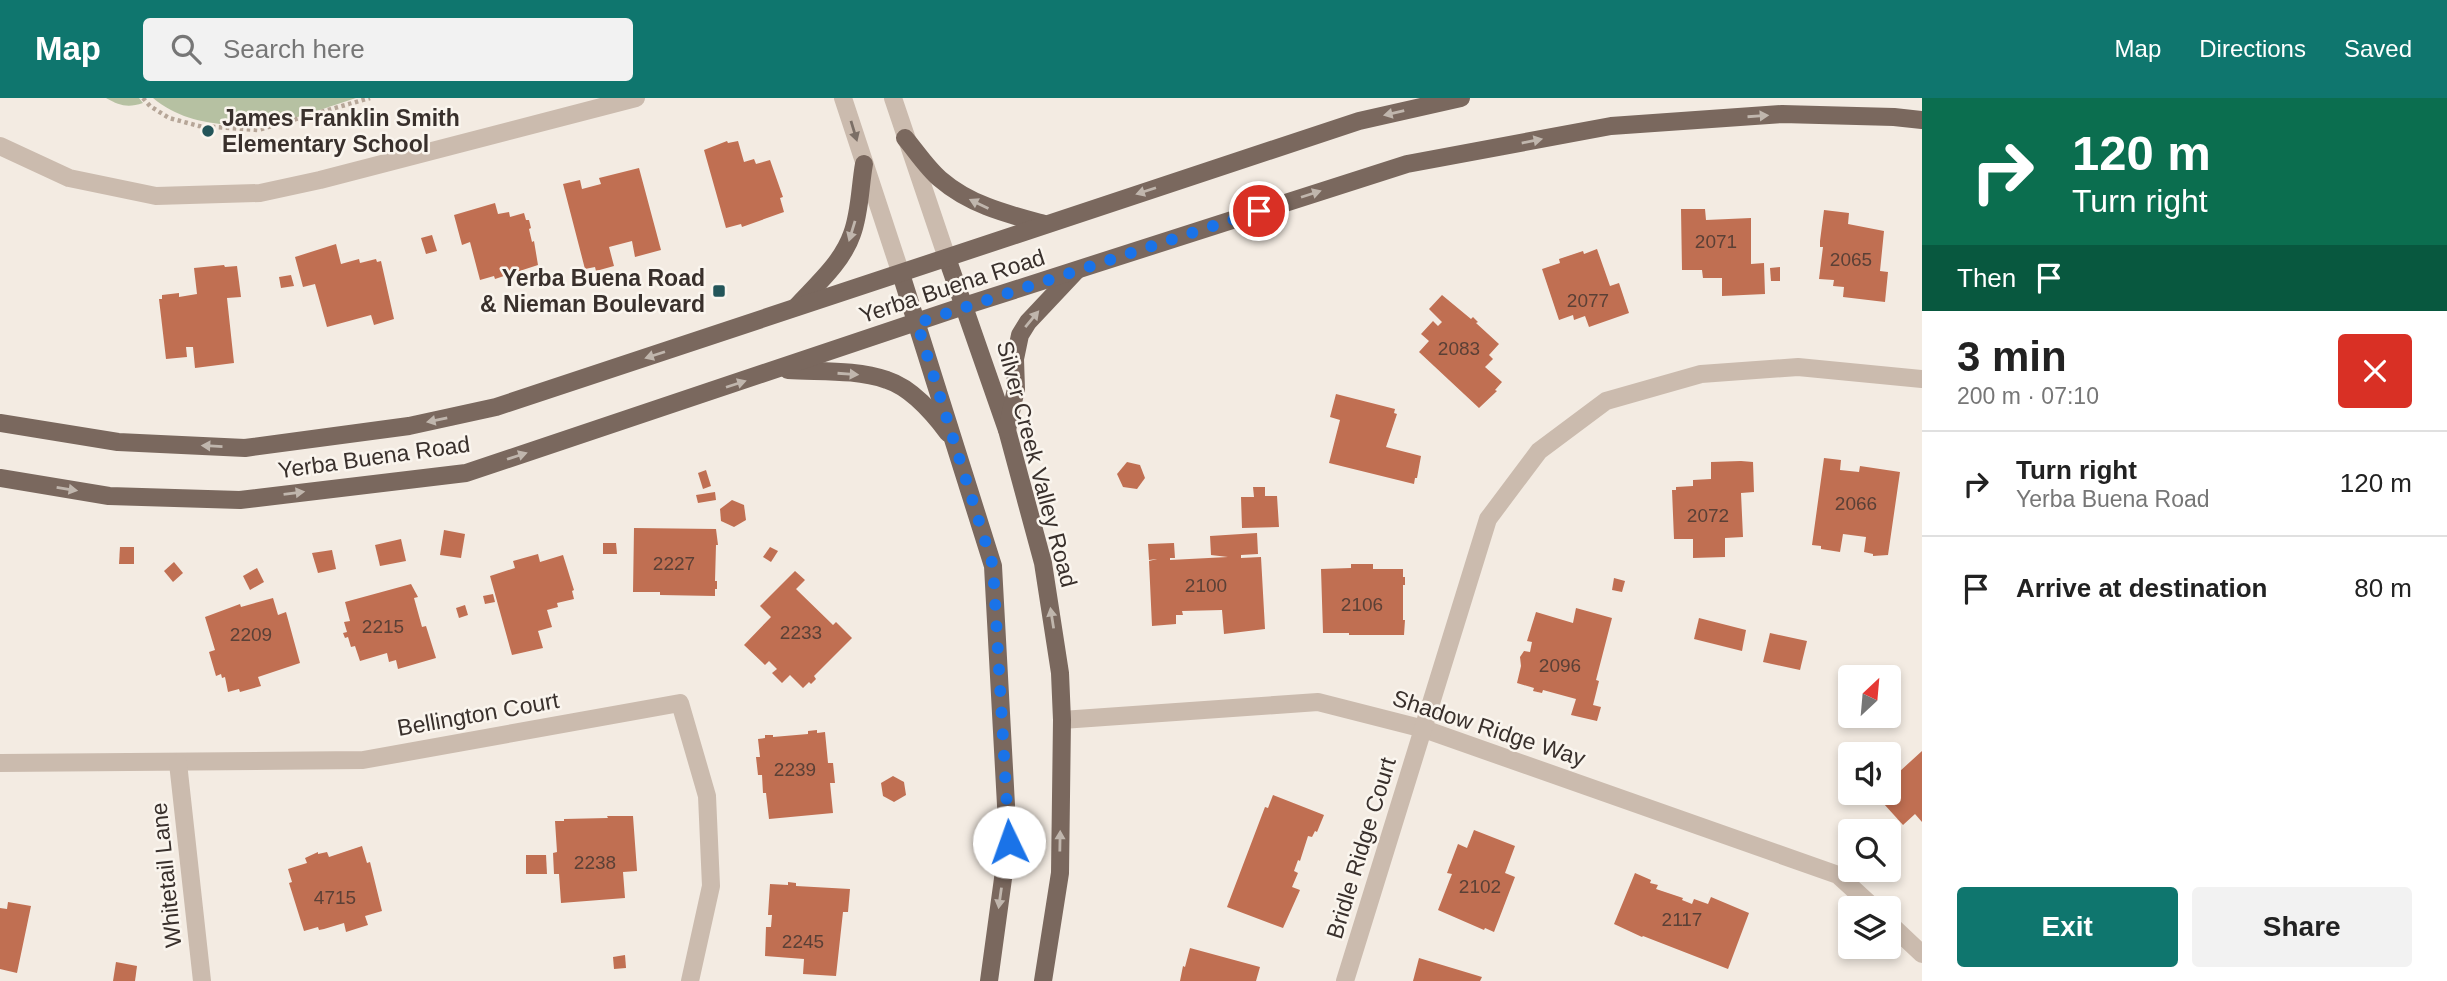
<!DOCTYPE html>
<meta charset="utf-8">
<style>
:root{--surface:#fff;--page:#f2f2f2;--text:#222;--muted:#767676;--line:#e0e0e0;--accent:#0f766e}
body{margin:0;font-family:Arial,sans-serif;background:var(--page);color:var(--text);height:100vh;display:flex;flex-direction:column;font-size:26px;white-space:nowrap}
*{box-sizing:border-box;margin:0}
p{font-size:23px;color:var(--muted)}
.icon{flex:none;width:38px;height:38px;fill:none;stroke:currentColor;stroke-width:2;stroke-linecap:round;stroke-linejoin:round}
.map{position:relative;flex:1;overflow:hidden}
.drawer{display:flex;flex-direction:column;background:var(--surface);width:525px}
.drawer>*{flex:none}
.guide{background:#0b6e4f;color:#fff;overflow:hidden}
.needle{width:46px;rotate:26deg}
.controls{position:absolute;left:1838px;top:567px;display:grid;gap:14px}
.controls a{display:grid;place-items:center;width:63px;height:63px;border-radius:7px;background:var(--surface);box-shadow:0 4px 10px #0003;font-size:35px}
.pin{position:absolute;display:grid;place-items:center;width:60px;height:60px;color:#fff;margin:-30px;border:4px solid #fff;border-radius:50%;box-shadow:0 2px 7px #0007}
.me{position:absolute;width:77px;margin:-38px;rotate:357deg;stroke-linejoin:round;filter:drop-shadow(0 0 5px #0008)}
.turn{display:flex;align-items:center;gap:24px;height:147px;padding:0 35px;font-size:32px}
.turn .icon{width:91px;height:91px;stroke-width:2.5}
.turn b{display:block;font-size:49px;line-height:60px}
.then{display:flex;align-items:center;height:66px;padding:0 35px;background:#0003;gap:14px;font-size:26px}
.round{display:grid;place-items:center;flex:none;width:74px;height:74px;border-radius:7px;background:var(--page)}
.head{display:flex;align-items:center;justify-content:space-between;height:119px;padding:0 35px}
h1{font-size:42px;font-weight:800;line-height:52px}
.button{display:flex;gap:14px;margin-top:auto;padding:14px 35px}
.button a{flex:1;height:80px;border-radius:7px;background:var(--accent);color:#fff;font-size:28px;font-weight:800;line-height:80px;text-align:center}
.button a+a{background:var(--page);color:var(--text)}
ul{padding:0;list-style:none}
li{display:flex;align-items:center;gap:21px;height:105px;padding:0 35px;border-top:2px solid var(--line)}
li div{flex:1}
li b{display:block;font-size:26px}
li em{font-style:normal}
header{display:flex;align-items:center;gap:42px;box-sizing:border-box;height:98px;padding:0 35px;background:var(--accent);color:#fff}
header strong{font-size:33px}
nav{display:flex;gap:38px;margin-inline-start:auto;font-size:24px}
.search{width:490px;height:63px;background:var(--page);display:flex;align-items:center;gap:18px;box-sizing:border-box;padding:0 24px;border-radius:7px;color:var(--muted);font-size:26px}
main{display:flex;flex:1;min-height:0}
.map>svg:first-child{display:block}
.green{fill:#b6c1a2}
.building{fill:#c06f52}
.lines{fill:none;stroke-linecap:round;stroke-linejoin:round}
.path{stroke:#b6a698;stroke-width:4.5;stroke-dasharray:3.5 3.5;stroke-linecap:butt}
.minor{stroke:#cbbbae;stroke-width:18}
.major{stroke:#7a685e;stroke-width:18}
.oneway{fill:#c0b6ad}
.oneway2{fill:#7b6f66}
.route{stroke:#1a73e8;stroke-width:12;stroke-dasharray:0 21.6}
.poi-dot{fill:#235559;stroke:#faf5ee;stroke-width:2.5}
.labels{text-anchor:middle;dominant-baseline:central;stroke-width:5;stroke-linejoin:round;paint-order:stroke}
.number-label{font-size:19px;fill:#5b4036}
.poi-label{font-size:23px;font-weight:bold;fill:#39302c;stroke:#faf5ee;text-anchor:start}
.street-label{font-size:23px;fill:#39302c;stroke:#faf5ee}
</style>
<header>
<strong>Map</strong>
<div class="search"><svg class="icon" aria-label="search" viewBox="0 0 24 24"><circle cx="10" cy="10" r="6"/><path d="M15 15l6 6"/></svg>Search here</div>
<nav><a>Map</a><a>Directions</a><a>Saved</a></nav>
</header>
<main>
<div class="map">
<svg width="1922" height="883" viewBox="0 0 1922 883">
<rect width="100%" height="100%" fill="#f3ebe2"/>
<g class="green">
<path d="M106,0H139L143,5C128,10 120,8 106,0Z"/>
<path d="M153,0H356C324,10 290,24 256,28C247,30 237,27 229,27C200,24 176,19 153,0Z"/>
</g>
<g class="building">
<path d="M727,43L728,45L738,43L744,64L754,61L756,66L770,62L783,99L780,100L784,114L742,129L741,126L726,130L704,52Z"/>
<path d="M639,70L661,152L635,159L632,143L609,149L614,168L596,173L595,169L585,171L563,86L580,82L582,91L601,86L599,80Z"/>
<path d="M495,105L498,116L509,114L510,119L524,115L526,122H529L531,130L529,131L532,144L534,143L538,167L495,181L494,178L480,182L470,144L462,147L454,117Z"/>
<path d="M1681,111H1705L1706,122L1751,120V166L1764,165L1765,196L1722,198V180H1703L1702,172H1682Z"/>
<path d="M1824,112L1849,115L1848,126L1884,133L1880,173L1888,174L1885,204L1843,199L1844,189L1833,188L1834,182L1819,181L1823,149H1820V143Z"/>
<path d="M432,137L437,153L426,156L421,140Z"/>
<path d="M336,146L341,166L359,161L360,165L376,161L377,164L381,163L394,221L374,227L371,217L327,229L315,186L303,189L295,159Z"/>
<path d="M1597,151L1610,188L1619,185L1629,215L1589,229L1585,218L1574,222L1573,217L1559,222L1542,171L1560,165L1559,161L1583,153L1584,156Z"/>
<path d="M224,167L225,169L237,168L241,199L227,200L234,265L195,270L193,249H186L187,259L166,261L159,201H162V197L179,195V199L197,196L194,170Z"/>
<path d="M1780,169V183H1771L1770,170Z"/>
<path d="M291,177L294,188L281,190L279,179Z"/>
<path d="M1442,197L1471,221L1473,219L1478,224L1476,225L1499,246L1489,257L1493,261L1485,269L1502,284L1495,292L1497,293L1479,310L1419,254L1429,243L1421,236L1433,223L1438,228L1442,224L1429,211Z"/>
<path d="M1336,296L1395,311L1394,315L1397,316L1386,349L1421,358L1417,380H1415L1414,386L1329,365L1340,322L1330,319Z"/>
<path d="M1824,360L1841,362L1840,372L1859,374L1860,368L1900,374L1888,457L1873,458V456L1864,454L1866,439L1843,436L1840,454L1821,451V448L1812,447Z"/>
<path d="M1741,363L1753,364L1754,394L1741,395L1743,439L1725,440V459L1693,460V441H1674L1672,392H1676V389L1693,388V382L1711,381V364Z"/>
<path d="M1127,364L1140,367L1145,380L1137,391L1123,389L1117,376Z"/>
<path d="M706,372L711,388L703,391L698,375Z"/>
<path d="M1253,389H1265V398H1277L1279,429L1242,430L1241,399H1254Z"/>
<path d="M715,394L716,402L698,405L696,397Z"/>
<path d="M732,402L744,407L746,422L734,429L721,423L720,411Z"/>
<path d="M634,430L716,431L718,447H716L715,483H717V491H715V498L660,497V494H633Z"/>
<path d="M444,432L465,436L461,460L440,457Z"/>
<path d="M1257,435L1258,456L1241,457V460L1261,459L1265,531L1224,536L1222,512L1182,513L1183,517H1176V526L1152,528L1149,463L1157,461L1149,462L1148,446L1174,445L1175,460H1170V462L1228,459L1211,457L1210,438Z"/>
<path d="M401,441L406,463L380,468L375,447Z"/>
<path d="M603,445H616L617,456H603Z"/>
<path d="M120,449H134V466H119Z"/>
<path d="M770,449L778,453L771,464L763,459Z"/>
<path d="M332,452L336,471L318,475L312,455Z"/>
<path d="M538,456L540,464L563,457L574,492L572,493L574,501L557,505L558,509L547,512L552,529L538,533L543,550L512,557L490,478L515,470L513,463Z"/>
<path d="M174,464L183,475L173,484L164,473Z"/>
<path d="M1351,466H1373V471H1403V479H1405V487H1403V522H1405L1404,537H1349V535H1323L1321,471L1351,470Z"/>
<path d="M257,470L264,484L250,492L243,478Z"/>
<path d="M795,473L805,482L796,491L833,527L836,524L852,540L814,578L816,581L811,586L809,584L803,590L790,577L782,585L772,575L777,571L769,563L765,567L744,547L771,519L760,508Z"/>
<path d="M1614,480L1625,483L1622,494L1612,492Z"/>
<path d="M411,486L418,499L414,500L422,529L426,528L436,560L398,571L396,562L389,564L387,555L360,563L355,548L351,549L348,539L345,540L343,535L347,534L344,524L350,523L345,504Z"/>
<path d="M493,496L495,504L485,506L483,498Z"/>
<path d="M273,500L278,517L286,514L300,565L258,579L261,588L240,594L239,591L228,594L225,579L222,580L221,576L216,578L209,554L215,552L205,519L240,506L241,509Z"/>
<path d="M465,507L468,517L459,520L456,510Z"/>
<path d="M1576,510L1612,520L1596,582L1599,583L1593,607L1601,609L1597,623L1571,617L1576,601L1543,592L1542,595L1533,593L1534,590L1517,585L1521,568L1520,559L1524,553L1530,554L1532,544L1527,543L1536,514L1573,525Z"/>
<path d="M1699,520L1746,532L1742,553L1694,541Z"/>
<path d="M1770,535L1807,543L1800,572L1763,564Z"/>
<path d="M817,632V635L825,634L828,665H833L835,685H830L833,715L769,721L766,695H763L762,677H758L756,659H760L758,641L765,640V637H773V639L808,636V633Z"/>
<path d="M1922,653V724L1915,716L1903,727L1874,695H1888V684Z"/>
<path d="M893,678L904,684L906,697L894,704L883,698L881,685Z"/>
<path d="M1273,697L1324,717L1317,734L1315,733L1312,739L1308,738L1300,763L1298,762L1294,773L1298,775L1292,789L1300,792L1283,830L1227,809L1265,709L1268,710Z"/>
<path d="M607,718H633L637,773L623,774L625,800L561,805L559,776H554L553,755L557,754L555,723H564V721L608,720Z"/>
<path d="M1474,732L1515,748L1505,775L1515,779L1494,834L1485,830L1484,832L1438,812L1452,776L1447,775L1458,746L1467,750Z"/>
<path d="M362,748L367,765L370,764L382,813L365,818L368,827L346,834L344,825L324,831L319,832L318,829L304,833L289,785L292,784L288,771L307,765L305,760L318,754V756L327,754L329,759Z"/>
<path d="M526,757H546L547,776H526Z"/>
<path d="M1635,775L1651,782L1650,785L1658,787L1656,791L1683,800L1682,802L1692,806L1694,801L1708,806L1711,799L1749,815L1728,871L1643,838L1642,839L1614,826Z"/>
<path d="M788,784L796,785V788L850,791L848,814H843L836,878L803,876L804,861L765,858L766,829H771L772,817H768L770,786L788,787Z"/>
<path d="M8,804L31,808L17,875L0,871V810L7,811Z"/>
<path d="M1190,850L1260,869L1256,883H1180L1183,868L1185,869Z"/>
<path d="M625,857L626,870L614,871L613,859Z"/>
<path d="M1419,860L1482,879L1480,883H1413Z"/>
<path d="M116,864L137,868L135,883H113Z"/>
</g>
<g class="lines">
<path class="path" d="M143,0L150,8L169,20L199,28L258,32L370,0"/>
<g class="minor">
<path d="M843,0L901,176"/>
<path d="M893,0L947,160"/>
<path d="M0,48L69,80L156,98L260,95L320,82L636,0"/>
<path d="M1062,622L1318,604L1424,631L1838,777L1874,810"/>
<path d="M0,665L363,662L680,605L707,698L711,788L690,883"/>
<path d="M178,665L202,883"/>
<path d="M1888,824L1922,856"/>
<path d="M1345,883L1488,421L1539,353L1606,303L1701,276L1798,269L1922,281"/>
</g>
<g class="major">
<path d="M905,40C916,53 927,70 940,81C970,107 1007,116 1044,126"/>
<path d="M947,160L1007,332L1043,465L1060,575L1062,622L1060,775L1043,883"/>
<path d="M901,176L993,468L1008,744L989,883"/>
<path d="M796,209C816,187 842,165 852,136C860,115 860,88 864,66"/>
<path d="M788,272C820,274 856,271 887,282C912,290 933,315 948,335"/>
<path d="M0,325L118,344L245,350L409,328L496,309L1359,23L1461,0"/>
<path d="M1007,332L1016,291L1015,261L1020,237L1028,224L1076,173"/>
<path d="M0,380L109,398L240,402L466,375L964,208L1407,66L1611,28L1782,16L1894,19L1922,22"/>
</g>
</g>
<defs><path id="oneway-solid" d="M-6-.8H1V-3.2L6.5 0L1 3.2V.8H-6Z" transform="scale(1.75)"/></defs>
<g class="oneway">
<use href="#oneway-solid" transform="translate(1394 15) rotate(167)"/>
<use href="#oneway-solid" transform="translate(1758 18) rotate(-4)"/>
<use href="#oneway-solid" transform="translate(1532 43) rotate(-11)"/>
<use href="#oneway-solid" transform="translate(1146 93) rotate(162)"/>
<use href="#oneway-solid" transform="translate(1311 96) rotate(-18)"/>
<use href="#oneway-solid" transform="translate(979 106) rotate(-154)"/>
<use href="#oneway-solid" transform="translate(852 133) rotate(107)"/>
<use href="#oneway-solid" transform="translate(1032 221) rotate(-50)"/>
<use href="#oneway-solid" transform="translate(655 257) rotate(162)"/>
<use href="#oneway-solid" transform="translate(848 276) rotate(4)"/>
<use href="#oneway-solid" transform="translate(736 286) rotate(-18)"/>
<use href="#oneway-solid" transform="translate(437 322) rotate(168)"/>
<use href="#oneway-solid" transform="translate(212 348) rotate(-177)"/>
<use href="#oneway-solid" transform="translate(517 358) rotate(-18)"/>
<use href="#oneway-solid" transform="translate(67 391) rotate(9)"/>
<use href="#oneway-solid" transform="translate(294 395) rotate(-7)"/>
<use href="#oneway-solid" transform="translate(1052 520) rotate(-99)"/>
<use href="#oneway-solid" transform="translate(1060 743) rotate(-89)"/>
<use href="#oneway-solid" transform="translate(1000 800) rotate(98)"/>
</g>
<use class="oneway2" href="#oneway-solid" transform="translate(854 33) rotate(73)"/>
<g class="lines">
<path class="route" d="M1009,744L993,468L917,225L1259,113"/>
</g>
<g class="poi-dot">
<circle cx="208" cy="33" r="7"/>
<rect x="712" y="186" width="14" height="14" rx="3.5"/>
</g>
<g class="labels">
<g class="number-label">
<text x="1716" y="143">2071</text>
<text x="1851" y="161">2065</text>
<text x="1588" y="202">2077</text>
<text x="1459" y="250">2083</text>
<text x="1856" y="405">2066</text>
<text x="1708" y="417">2072</text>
<text x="674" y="465">2227</text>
<text x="1206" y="487">2100</text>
<text x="1362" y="506">2106</text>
<text x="383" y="528">2215</text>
<text x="801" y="534">2233</text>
<text x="251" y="536">2209</text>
<text x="1560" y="567">2096</text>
<text x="795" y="671">2239</text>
<text x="595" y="764">2238</text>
<text x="1480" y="788">2102</text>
<text x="335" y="799">4715</text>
<text x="1682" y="821">2117</text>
<text x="803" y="843">2245</text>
</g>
<g class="poi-label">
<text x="222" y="20">James Franklin Smith<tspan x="222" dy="26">Elementary School</tspan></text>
<text x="705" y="180" text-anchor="end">Yerba Buena Road<tspan x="705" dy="26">&amp; Nieman Boulevard</tspan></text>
</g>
<g class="street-label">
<text transform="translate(952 188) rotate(-18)">Yerba Buena Road</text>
<text transform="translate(374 359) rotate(-8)">Yerba Buena Road</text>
<text transform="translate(1037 366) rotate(75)">Silver Creek Valley Road</text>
<text transform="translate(478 616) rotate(-10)">Bellington Court</text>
<text transform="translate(1489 630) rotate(18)">Shadow Ridge Way</text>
<text transform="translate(1361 750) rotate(-73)">Bridle Ridge Court</text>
<text transform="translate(166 777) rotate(-96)">Whitetail Lane</text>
</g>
</g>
</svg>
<div class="controls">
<a><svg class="needle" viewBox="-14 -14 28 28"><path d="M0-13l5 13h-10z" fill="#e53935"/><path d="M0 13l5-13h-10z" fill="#767676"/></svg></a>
<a><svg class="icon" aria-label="sound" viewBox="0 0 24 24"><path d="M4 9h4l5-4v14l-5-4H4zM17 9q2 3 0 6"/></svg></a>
<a><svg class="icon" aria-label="search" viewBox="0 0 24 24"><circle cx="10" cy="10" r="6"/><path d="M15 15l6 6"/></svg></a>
<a><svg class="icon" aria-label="layers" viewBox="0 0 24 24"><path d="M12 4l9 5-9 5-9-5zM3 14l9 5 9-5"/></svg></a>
</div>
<div class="pin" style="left:1259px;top:113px;background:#d93025"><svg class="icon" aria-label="arrive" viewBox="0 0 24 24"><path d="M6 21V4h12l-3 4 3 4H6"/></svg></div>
<svg class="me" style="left:1009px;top:744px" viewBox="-20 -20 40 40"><circle r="19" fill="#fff"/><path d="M0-13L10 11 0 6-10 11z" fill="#1a73e8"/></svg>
</div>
<section class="drawer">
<div class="guide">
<div class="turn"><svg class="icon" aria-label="right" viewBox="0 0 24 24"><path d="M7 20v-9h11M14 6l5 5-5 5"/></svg><div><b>120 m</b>Turn right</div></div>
<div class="then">Then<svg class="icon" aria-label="arrive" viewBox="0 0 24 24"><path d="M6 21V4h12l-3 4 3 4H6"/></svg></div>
</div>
<div class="head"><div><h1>3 min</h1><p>200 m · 07:10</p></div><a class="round" style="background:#d93025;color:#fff"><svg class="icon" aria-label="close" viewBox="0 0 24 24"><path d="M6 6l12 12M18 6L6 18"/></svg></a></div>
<ul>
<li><svg class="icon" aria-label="right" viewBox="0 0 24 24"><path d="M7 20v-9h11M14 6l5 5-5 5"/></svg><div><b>Turn right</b><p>Yerba Buena Road</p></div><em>120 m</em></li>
<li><svg class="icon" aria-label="arrive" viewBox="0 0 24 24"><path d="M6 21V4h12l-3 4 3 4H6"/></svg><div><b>Arrive at destination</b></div><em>80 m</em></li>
</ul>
<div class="button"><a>Exit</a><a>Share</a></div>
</section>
</main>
